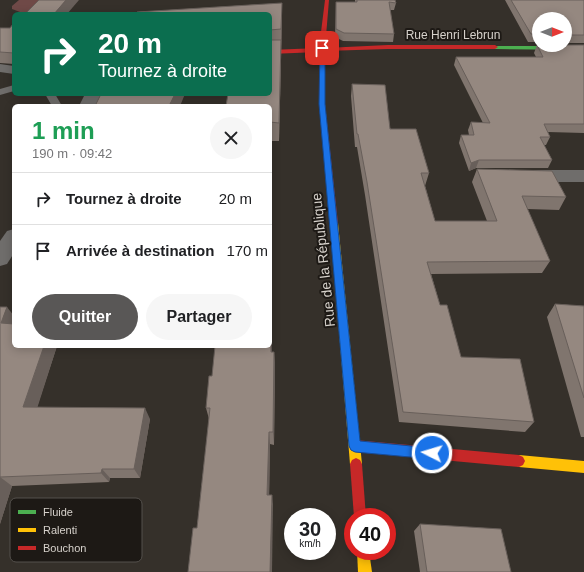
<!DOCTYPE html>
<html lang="fr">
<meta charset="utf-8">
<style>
:root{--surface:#fff;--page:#f6f6f6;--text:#202124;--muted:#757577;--line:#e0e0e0;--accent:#595756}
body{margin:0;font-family:Helvetica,sans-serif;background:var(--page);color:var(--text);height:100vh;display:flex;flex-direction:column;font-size:15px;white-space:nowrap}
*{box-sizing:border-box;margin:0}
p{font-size:13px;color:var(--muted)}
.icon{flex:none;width:22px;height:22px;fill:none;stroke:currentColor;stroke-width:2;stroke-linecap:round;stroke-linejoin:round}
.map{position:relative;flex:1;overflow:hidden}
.sheet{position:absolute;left:12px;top:104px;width:260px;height:244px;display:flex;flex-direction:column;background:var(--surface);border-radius:6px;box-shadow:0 2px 10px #0003}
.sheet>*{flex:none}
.hud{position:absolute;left:12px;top:12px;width:260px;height:84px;border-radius:6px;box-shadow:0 2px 10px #0003;background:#0b6e4f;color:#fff;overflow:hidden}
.needle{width:26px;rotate:90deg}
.controls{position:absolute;left:532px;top:12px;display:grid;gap:8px}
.controls a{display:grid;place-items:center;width:40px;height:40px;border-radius:50%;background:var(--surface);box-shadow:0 2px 10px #0003;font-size:20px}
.speed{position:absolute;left:284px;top:508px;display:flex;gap:8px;font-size:20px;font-weight:700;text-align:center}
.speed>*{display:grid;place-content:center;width:52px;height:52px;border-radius:50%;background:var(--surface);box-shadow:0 2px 10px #0003;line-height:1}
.speed small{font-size:10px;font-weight:400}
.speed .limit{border:6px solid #d22;background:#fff;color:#111}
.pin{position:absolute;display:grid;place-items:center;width:34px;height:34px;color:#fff;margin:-17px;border-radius:8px;box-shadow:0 2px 6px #0006}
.me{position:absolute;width:44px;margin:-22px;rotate:275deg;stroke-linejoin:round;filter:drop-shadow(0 0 3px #0008)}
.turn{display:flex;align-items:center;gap:14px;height:84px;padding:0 20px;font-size:18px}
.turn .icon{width:52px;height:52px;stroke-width:2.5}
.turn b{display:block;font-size:28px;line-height:34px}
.round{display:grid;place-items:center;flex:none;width:42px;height:42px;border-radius:21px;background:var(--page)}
.summary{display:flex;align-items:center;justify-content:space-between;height:68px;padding:0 20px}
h1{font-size:24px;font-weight:700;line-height:30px;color:#1e9e55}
.primary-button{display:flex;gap:8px;margin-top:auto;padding:8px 20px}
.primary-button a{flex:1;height:46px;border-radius:24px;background:var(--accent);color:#fff;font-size:16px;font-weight:700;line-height:46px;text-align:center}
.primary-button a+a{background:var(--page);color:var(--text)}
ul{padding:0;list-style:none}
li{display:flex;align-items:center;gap:12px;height:52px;padding:0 20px;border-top:1px solid var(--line)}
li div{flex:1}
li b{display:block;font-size:15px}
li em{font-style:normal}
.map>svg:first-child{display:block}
.green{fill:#6f4947}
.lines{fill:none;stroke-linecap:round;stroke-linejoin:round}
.lane{fill:#6f6d6b;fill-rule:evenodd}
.street{fill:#6f6d6b;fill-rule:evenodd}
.fast{fill:#4caf50;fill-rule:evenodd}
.slow{fill:#ffc107;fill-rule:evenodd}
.jam{fill:#c62828;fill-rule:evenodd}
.wall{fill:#80756e}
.shaded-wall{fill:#685f5a}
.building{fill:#958880;stroke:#685f5a}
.route{fill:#1a73e8;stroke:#114b97}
.labels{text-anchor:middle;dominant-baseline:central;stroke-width:4;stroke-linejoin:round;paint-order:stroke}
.far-street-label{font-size:12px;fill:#d6d1cb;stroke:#1d1915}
.street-label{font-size:14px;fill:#d6d1cb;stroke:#1d1915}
.key{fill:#1d1915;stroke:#54504c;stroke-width:1}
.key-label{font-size:11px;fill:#d6d1cb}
</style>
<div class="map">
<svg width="584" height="572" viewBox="0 0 584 572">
<rect width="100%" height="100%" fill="#35302a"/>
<path class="green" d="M19,0H48L33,14L20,12L12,9V6Z"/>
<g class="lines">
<g class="lane">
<path d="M14,85V91L0,95V89Z"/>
<path d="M45,94H55L62,106H52Z"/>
</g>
<g class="street">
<path d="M0,64L14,66V74L0,72Z"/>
<path d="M85,94H101L95,106H79Z"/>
<path d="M525,170H584V182H525L519,180L516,176L519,172Z"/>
<path d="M14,229V253L7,264L0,266V241L7,231Z"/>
</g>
<path class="fast" d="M493,46H584V50L495,49L493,48Z"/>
<g class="slow">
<path d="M334,220L338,223L362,464L360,468L356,470L352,468L350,464L330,223Z"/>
<path d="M519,455L584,461V473L519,467L515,465L513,461L515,457Z"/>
<path d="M357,551H369L372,572H358Z"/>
</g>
<g class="jam">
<path d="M325,0H329L325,48L388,45H495L498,47L495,49H388L325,51V104L338,223L334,226L330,223L319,104V52L270,54V50L319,48Z"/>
<path d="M355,440L519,455L523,457L525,461L523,465L519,467L355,452L351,450L349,446L351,442Z"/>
<path d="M356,458L360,460L362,464L366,517H354L350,464L352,460Z"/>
</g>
</g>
<g class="wall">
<path d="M355,0H395L396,3L394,10H390L394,34L393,42L343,41L335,37L336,2H355Z"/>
<path d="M505,0H584V43H565V19H539V42H528Z"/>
<path d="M282,3V19L279,141H270V14Z"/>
<path d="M14,24V64L0,63V28H10Z"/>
<path d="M537,45H584V133L548,132L550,137L546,145H544L552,160L548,168H476L469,171L459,143L461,135H469L468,130L471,122L483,123L454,65L456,57H536L534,53Z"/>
<path d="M352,84L429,173L425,186L435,221H487L472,182L477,169L566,197L559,210L527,209L550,261L542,273L431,274L440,305L461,357L534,422L525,432L399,422L365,195L357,147H355L351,96Z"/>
<path d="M555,304L584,306V437H581L547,317Z"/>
<path d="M0,307L14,346H57L37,407L150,419L140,478H110L109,482L12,486L0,524Z"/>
<path d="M272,352H274L275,367L274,445L270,444L269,495L273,505L197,528L209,419L206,408Z"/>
<path d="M420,524L511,572H420L414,531Z"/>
</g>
<g class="shaded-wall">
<path d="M66,0H79L67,14H54Z"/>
<path d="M282,3V46L281,29Z"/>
<path d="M281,40V57L279,141V123Z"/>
<path d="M175,94H185L180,106H169Z"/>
<path d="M479,160L476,168L469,171L471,163Z"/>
<path d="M7,307L14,316V327L1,323Z"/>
<path d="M271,337L272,352H271Z"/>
<path d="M44,346H57L34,418L23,407Z"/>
<path d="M274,352L275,367L274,445L273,432Z"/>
<path d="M145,408L150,419L140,478L134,469Z"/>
<path d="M269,432L270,444L269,505L267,495Z"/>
<path d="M102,469L110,478L109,482L101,473Z"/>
<path d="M0,477L12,486L0,524Z"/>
<path d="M272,495L273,505L272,572H270Z"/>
</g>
<g class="building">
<path d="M39,0H66L54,14H25Z"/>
<path d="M357,0H395L396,3L389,2L394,34L344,33L336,29V2H357Z"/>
<path d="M511,0H584V35H565V19H539V34H531Z"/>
<path d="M282,3L281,29L270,30V14H136L137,12Z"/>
<path d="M13,24H14V53L0,52V28H10Z"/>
<path d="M270,40H281L279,123L270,122V106H226L228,94H270Z"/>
<path d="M537,45H584V124H544L550,137H540L552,160H479L471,163L461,135H474L471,122L490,123L456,57H543Z"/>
<path d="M352,84L385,85L390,129H416L429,173H421L435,221H497L477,169L552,171L566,197L522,196L550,261L427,262L440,305H447L461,357L520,359L534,422L403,412L367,182L358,134H357Z"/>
<path d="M101,94H175L169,106H95Z"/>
<path d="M555,304L584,306V398Z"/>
<path d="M0,307H7L1,323L14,324V346H44L23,407L145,408L134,469H102L101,473L0,477Z"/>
<path d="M270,337H271V352H274L273,432H269L267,495H272L270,572H188L193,528H197L210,408H206L209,376H212L215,346H270Z"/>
<path d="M420,524L501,529L511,572H427Z"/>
</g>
<path class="route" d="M320,47L325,48V104L360,441L432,448L436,449L437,453L436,457L432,459L355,452L351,450L349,446L319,104Z"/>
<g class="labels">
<g class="far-street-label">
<text x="453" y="35">Rue Henri Lebrun</text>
</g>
<g class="street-label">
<text transform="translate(323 260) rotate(-96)">Rue de la République</text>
</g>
</g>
<rect x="10" y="498" width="132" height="64" rx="6" class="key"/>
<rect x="18" y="510" width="18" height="4" fill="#4caf50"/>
<rect x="18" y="528" width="18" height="4" fill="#ffc107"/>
<rect x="18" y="546" width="18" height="4" fill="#c62828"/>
<g class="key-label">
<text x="43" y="516">Fluide</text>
<text x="43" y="534">Ralenti</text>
<text x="43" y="552">Bouchon</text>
</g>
</svg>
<div class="controls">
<a><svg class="needle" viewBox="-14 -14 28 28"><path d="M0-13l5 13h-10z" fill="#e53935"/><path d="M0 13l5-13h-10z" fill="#757577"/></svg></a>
</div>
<div class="speed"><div>30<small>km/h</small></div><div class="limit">40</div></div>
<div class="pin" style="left:322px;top:48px;background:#d93025"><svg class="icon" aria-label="arrive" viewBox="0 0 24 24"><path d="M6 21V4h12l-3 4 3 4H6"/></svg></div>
<svg class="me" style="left:432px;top:453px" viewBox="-20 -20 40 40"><circle r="17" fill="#1a73e8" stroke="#fff" stroke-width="3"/><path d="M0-11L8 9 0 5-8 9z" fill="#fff"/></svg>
<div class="hud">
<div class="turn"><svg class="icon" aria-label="right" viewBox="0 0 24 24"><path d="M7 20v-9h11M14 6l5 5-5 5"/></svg><div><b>20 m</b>Tournez à droite</div></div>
</div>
<section class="sheet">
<div class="summary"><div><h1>1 min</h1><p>190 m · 09:42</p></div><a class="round"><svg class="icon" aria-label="close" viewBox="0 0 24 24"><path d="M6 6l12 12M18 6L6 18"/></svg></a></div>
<ul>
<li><svg class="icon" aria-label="right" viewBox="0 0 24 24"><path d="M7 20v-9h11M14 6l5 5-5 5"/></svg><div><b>Tournez à droite</b></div><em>20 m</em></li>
<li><svg class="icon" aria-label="arrive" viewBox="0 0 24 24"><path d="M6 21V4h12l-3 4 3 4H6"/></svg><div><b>Arrivée à destination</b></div><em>170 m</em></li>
</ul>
<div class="primary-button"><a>Quitter</a><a>Partager</a></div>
</section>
</div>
